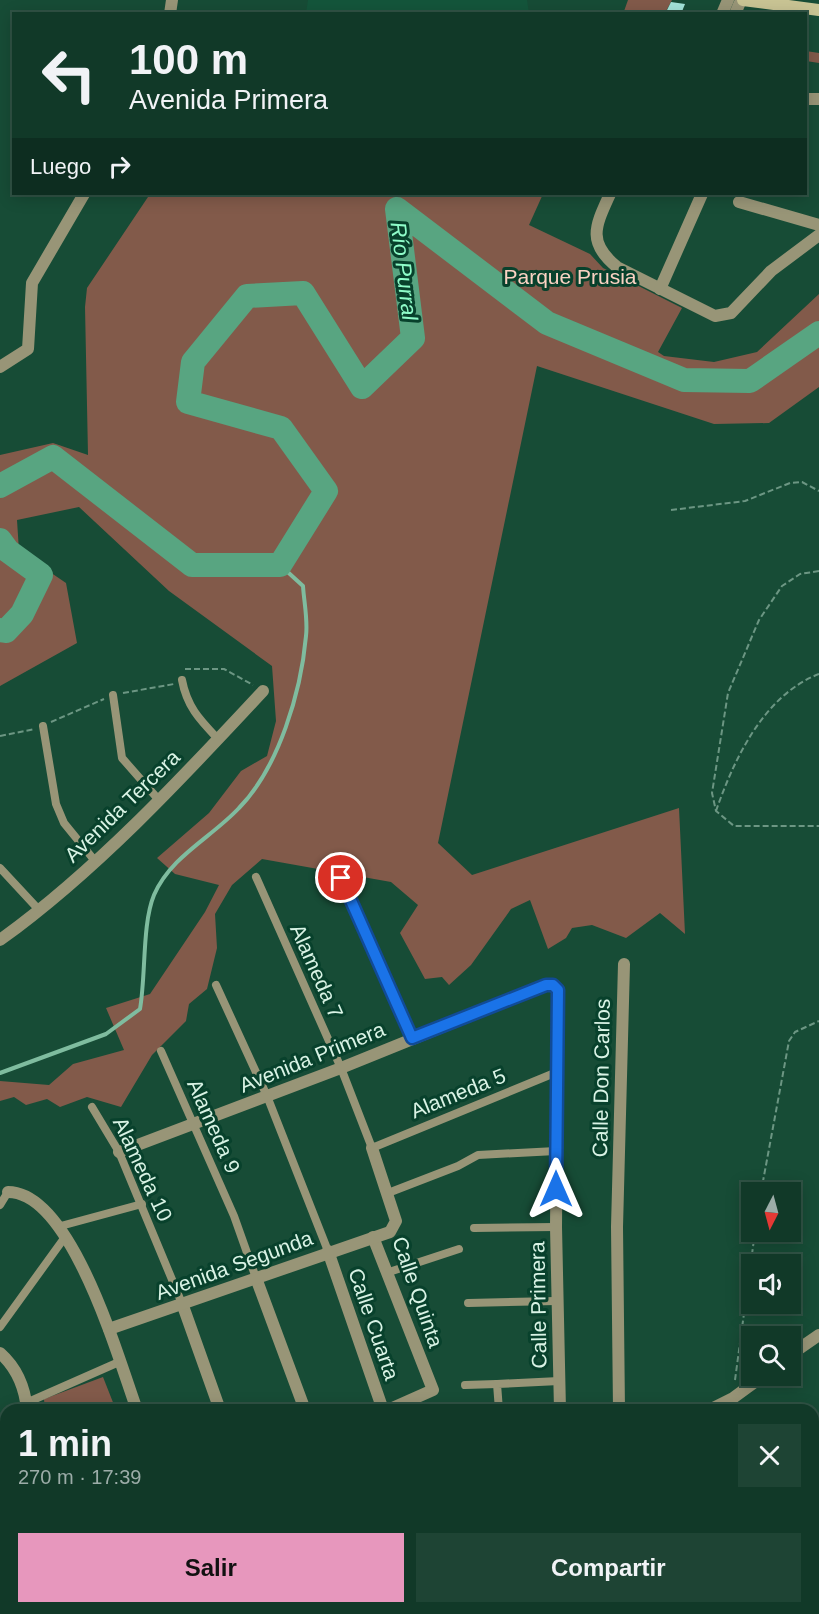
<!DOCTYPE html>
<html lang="es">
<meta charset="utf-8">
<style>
:root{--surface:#113928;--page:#1e4434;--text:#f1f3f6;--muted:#9caca8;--line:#305345;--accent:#e797bd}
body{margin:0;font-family:Arial,sans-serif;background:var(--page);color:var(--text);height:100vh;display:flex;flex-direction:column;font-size:22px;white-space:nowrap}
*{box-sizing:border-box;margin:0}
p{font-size:20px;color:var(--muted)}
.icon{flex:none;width:33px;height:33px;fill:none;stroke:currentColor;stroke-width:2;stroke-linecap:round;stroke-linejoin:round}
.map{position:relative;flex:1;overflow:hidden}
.sheet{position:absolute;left:0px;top:1404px;width:819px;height:210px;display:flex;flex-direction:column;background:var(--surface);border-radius:18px 18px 0 0;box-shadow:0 3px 15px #0003,0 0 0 2px var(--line)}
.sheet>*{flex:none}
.banner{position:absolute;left:12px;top:12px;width:795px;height:183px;border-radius:0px;box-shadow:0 3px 15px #0003,0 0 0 2px var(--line);background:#113928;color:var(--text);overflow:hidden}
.needle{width:39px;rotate:186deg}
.buttons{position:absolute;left:741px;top:1182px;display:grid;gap:12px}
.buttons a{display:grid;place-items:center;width:60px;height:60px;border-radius:0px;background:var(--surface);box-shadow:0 3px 15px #0003,0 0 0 2px var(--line);font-size:30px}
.pin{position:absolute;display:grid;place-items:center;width:51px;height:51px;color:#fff;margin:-26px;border:3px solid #fff;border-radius:50%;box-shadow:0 2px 6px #0007}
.me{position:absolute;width:66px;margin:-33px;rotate:0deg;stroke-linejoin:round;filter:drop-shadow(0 0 4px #0008)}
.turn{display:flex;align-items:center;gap:21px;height:126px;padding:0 18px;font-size:27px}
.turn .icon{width:78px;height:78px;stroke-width:2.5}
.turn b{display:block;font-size:42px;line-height:51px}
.then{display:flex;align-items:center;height:57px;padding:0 18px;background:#0003;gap:12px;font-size:22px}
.round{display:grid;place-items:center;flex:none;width:63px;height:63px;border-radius:0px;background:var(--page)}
.overview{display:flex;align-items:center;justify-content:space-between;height:102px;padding:0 18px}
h1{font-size:36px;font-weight:800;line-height:45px}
.primary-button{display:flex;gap:12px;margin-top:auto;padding:12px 18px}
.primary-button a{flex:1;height:69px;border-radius:0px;background:var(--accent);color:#111;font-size:24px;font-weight:800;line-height:69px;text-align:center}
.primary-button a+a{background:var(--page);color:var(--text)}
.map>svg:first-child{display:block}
.built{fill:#14553b}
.green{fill:#825a4a}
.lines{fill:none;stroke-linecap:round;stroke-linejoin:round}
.stream{stroke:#7fbc9f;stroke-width:4}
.river{stroke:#58a581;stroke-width:24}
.building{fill:#a2e3d8}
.path{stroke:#6c9683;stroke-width:2;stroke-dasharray:6 3;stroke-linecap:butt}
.service{stroke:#989577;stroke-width:8}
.minor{stroke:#989577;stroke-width:12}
.tertiary{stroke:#989577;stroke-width:12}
.secondary{stroke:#c9c494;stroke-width:12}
.route-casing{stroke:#114b97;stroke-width:15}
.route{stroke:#1a73e8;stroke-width:10}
.labels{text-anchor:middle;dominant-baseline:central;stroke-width:6;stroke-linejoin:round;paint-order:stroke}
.park-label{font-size:21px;fill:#fad2c3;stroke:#08412c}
.street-label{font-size:21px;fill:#d9f3e5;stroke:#08412c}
.water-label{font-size:22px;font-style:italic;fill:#8ffcc9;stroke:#08412c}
</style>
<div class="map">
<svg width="819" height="1614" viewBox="0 0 819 1614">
<rect width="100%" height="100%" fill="#174c36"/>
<path class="built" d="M308,0H527L529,13H306Z"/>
<g class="green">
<path d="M628,0H672L665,13L623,14Z"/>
<path d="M806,51L819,53V63L806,61Z"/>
<path d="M150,194H543L529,225L590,254L603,268L682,308L658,352L664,356L714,362L757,352L819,294V387L769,423L714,424L537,366L438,843L472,875L679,808L685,934L660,913L626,938L592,925L572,928L566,938L548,949L530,900L511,909L471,965L449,985L442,977L425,979L400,933L418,905L391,882L262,859L232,885L215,914L217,948L207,989L189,1004L186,1021L152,1055L121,1107L87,1097L60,1107L47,1099L26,1105L14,1097L0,1101V1081L49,1085L73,1064L124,1050L106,1008L150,994L205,912L219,885L175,874L157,858L209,813L241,771L267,756L276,721L272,666L169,591L79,507L17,520L19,551L66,583L77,643L0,686V455L53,443L88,455L85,307L87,288Z"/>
<path d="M103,1377L116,1410H45L44,1399Z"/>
</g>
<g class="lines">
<g class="stream">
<path d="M0,1073L106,1034L140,1009C146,975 142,924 154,895C171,856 211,838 239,808C279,767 301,692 306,636C308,620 304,602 303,586L280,565"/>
<path d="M813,1570H819"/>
<path d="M594,1614L614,1608"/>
</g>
<g class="river">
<path d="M0,486L53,457L192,565H280L326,491L281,428L188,402L193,362L247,296L303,293L362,387L413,338L397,209L547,323L684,380L750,381L819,333"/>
<path d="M0,540L8,551L41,575L22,614L6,631L0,630"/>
</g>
</g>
<path class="building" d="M671,2L685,4L681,14H665Z"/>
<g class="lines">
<g class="path">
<path d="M671,510L745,501L790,483L802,482L819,491"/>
<path d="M819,571L800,574L782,586L759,620L728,693L712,793L716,811L734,826H819"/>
<path d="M185,669H224L253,685"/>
<path d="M123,693L174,684"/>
<path d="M51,722L104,699"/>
<path d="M0,736L35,729"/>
<path d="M716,811C734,759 764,695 819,674"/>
<path d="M761,1192L789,1041L795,1032L819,1021"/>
<path d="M735,1380L755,1232"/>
</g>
<g class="service">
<path d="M182,680C187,707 200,720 218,739"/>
<path d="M113,695L122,758L158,799"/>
<path d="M43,726L56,804L64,823L95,861"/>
<path d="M332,857L412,1038"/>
<path d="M0,868L40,911"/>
<path d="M256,877L341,1068L372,1148L557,1072"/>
<path d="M216,985L267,1096L328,1251"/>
<path d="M161,1051L234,1216L256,1278"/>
<path d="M92,1107L119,1152L183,1306"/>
<path d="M388,1193L458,1166L478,1155L556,1151"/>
<path d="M0,1205L8,1192"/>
<path d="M57,1227L142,1204"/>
<path d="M474,1228L556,1227"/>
<path d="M386,1273L459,1249"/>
<path d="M468,1303L556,1301"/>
<path d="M0,1327L65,1237"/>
<path d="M465,1385L497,1384"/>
<path d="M26,1403L119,1362"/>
<path d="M499,1410L497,1384L559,1381"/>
<path d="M0,1519L6,1520"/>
<path d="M0,1598H6"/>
<path d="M64,1614V1608"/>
</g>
<g class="minor">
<path d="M170,14L172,0"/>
<path d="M722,14L728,0"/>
<path d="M735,14L741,0"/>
<path d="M806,99H819"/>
<path d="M610,194C596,225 586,242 617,267L715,316L731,313L771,271L819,235"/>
<path d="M739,202L819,225"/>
<path d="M660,289L702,194"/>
<path d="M0,367L28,349L32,283L84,194"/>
<path d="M0,940C96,871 183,777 263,691"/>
<path d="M119,1152L341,1068L546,985H553L558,990L556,1227L560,1410"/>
<path d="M8,1192C72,1192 119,1361 137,1410"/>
<path d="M373,1237L433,1390L388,1410"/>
<path d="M328,1251L383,1410"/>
<path d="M256,1278L305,1410"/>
<path d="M183,1306L220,1410"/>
<path d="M109,1329L390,1232L396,1221L372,1148"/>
<path d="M619,1410L617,1227L624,964"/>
</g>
<g class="tertiary">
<path d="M0,1353C17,1368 25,1388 27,1410"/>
<path d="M790,1355L819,1335"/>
<path d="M709,1410L733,1398L763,1376"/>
<path d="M155,1608L159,1611L169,1608"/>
<path d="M430,1614L434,1608"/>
</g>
<path class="secondary" d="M743,0L819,10"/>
</g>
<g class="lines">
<g class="route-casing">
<path id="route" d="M341,878L412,1038L546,985H553L558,990L556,1189"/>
</g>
<use href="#route" class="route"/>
</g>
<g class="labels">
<g class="park-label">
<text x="570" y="276">Parque Prusia</text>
</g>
<g class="street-label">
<text transform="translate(122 806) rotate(-44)">Avenida Tercera</text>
<text transform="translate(317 971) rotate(66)">Alameda 7</text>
<text transform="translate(312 1057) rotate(-22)">Avenida Primera</text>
<text transform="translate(601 1078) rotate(-89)">Calle Don Carlos</text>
<text transform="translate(458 1093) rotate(-22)">Alameda 5</text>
<text transform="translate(214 1126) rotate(66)">Alameda 9</text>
<text transform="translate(143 1169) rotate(65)">Alameda 10</text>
<text transform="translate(234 1265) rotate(-20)">Avenida Segunda</text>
<text transform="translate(418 1292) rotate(71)">Calle Quinta</text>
<text transform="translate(538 1305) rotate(-91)">Calle Primera</text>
<text transform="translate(374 1324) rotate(71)">Calle Cuarta</text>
</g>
<g class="water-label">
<text transform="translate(404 271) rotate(83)">Río Purral</text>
</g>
</g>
</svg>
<div class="buttons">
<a><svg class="needle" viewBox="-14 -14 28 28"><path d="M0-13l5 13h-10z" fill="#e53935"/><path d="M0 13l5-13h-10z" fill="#9caca8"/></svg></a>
<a><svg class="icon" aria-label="sound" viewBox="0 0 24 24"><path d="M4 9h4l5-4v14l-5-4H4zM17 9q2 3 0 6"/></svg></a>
<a><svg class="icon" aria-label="search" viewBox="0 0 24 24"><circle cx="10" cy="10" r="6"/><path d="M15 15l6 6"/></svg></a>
</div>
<div class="pin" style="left:341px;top:878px;background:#d93025"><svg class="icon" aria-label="arrive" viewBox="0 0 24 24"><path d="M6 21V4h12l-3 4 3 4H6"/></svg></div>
<svg class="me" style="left:556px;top:1189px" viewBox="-20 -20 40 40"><path d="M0-17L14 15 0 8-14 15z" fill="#1a73e8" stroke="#fff" stroke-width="4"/></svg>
<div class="banner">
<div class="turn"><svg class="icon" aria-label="left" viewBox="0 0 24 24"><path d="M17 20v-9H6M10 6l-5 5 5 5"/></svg><div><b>100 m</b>Avenida Primera</div></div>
<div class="then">Luego<svg class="icon" aria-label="right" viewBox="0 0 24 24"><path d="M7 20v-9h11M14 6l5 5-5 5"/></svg></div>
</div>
<section class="sheet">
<div class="overview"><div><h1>1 min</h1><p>270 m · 17:39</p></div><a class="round"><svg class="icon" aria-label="close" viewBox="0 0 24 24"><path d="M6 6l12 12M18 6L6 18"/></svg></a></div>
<div class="primary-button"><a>Salir</a><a>Compartir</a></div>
</section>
</div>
